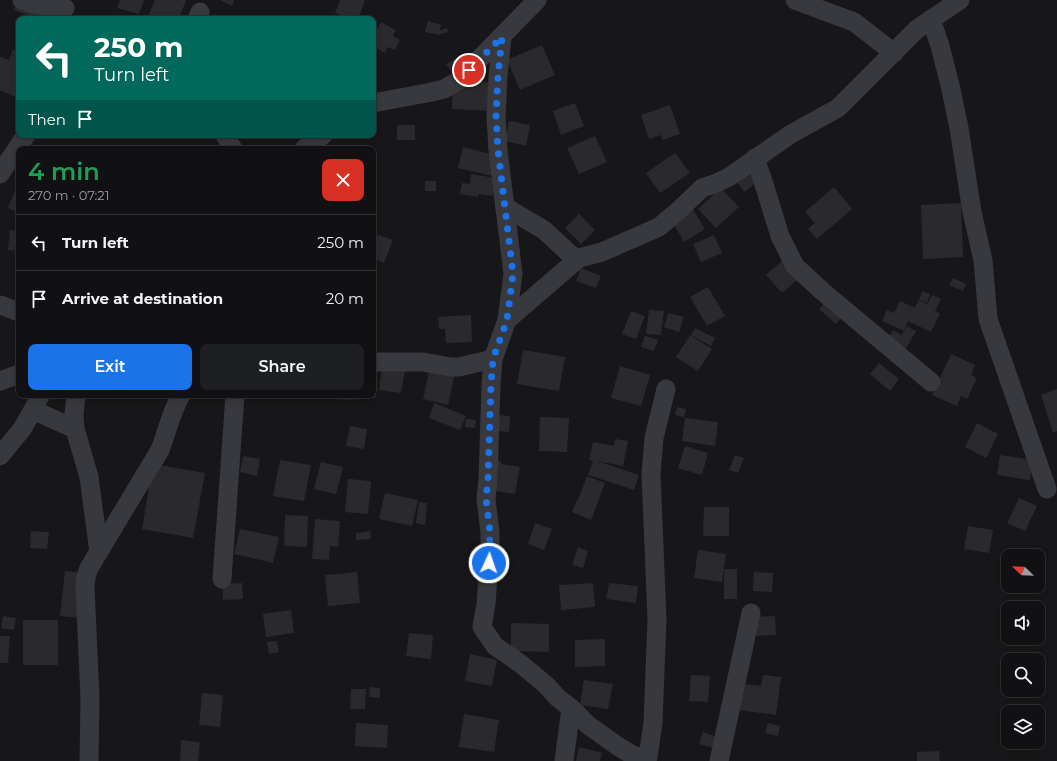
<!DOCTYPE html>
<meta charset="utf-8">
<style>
:root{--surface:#111113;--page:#1e1f21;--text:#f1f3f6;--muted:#9c9da0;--line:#303133;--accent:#1a73e8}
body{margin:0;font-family:Montserrat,sans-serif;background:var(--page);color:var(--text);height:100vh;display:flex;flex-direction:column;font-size:15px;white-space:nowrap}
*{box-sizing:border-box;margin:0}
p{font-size:13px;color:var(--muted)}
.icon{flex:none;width:22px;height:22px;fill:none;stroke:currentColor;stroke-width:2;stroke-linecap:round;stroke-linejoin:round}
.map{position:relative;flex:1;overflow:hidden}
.details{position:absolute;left:16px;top:146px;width:360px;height:252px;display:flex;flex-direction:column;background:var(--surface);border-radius:8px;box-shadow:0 2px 6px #0003,0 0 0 1px var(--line)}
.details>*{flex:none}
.top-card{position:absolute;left:16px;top:16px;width:360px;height:122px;border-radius:8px;box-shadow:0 2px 6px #0003,0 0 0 1px var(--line);background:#00695c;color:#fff;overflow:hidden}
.needle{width:26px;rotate:293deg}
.buttons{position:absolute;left:1001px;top:549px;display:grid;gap:8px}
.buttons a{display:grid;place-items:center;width:44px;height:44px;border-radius:8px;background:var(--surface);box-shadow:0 2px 6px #0003,0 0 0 1px var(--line);font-size:20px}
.pin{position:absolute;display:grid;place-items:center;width:34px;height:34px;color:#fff;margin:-17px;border:2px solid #fff;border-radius:50%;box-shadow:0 1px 4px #0007}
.me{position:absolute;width:44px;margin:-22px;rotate:3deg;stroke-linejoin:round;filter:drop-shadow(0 0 3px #0008)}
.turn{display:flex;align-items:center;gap:14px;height:84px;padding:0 12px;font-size:18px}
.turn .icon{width:52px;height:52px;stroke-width:2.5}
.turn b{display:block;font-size:28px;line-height:34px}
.then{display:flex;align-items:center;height:38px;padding:0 12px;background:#0003;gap:8px;font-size:15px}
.round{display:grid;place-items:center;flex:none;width:42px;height:42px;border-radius:8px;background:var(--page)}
.head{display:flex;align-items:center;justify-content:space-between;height:68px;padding:0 12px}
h1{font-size:24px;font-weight:600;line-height:30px;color:#1e9e55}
.primary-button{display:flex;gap:8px;margin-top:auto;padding:8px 12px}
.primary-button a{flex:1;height:46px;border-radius:8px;background:var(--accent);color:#fff;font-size:16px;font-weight:600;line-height:46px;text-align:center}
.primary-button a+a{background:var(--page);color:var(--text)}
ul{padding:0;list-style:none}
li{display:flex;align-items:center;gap:12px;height:56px;padding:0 12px;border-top:1px solid var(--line)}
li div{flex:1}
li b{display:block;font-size:15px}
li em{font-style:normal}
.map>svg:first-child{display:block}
.building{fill:#2a2a2d}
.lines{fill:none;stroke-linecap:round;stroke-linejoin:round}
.minor{stroke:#38393e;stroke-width:19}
.route{stroke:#1a73e8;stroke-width:7;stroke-dasharray:0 12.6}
</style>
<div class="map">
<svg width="1057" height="761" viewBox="0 0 1057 761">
<rect width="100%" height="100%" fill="#171719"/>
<g class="building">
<path d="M120,0H144L139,14L117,8Z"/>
<path d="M155,0H186L179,19H156L148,16Z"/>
<path d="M220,0H234L232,6Z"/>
<path d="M340,0H365L358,19H352L335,13Z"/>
<path d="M17,1L39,9L35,18L14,10Z"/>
<path d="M428,21L441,25L440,30L447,28L448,32L438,35L425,32Z"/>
<path d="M381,22L396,30L393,36L400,40L395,50L388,47L385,53L373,46V41L375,37L373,35V25L378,28Z"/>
<path d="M542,45L555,75L520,90L507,60Z"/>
<path d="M13,49L19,52V90L16,97L0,90V57L9,60Z"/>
<path d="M462,54L466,61L459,65L463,72L454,77L446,64Z"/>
<path d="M453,80L494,83L492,111L452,109Z"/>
<path d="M575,103L584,126L561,135L553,111Z"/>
<path d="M670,105L680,134L662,140L661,135L649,139L641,115Z"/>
<path d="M509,121L530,125L526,146L505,141Z"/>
<rect x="397" y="125" width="18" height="15"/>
<path d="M595,136L607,162L579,174L567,148Z"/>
<path d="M463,147L498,156L493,176L458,168Z"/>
<path d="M675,153L690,173L660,193L646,173Z"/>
<path d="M748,158L764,175L745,192L730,174Z"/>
<path d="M471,174L496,178L493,196L479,194L478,197L460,194L462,183L470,184Z"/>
<path d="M19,179V213L8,208Z"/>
<rect x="425" y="181" width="11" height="10"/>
<path d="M834,187L852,209L817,239L808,229L815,223L805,212Z"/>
<path d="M721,188L739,207L716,228L698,209Z"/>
<path d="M961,203L963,257L923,259L921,205Z"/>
<path d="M691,206L705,229L684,242L671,219Z"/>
<path d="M579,214L595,230L581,244L565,228Z"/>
<path d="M10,230L19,231V251L8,250Z"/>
<path d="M373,233L393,240L384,263L377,260L373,270Z"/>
<path d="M714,235L722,253L701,262L693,244Z"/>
<path d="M788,256L804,274L782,293L766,275Z"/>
<path d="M581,268L601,276L596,288L576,281Z"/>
<path d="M953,278L966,284L963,291L949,285Z"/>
<path d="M708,287L725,316L707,326L690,297Z"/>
<path d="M922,291L930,294L927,303L919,300Z"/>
<path d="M832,294L849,309L836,324L819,309Z"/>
<path d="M932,295L941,299L935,311L940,314L931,332L908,321L904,331L882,321L887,310L894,313L900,301L915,308L918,300L927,304L926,306Z"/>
<path d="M649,310L664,311L661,335L646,334Z"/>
<path d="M631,311L645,316L636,339L622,334Z"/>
<path d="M668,313L684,317L679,332L664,327Z"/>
<path d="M471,315L472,342L446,343L445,329H439L438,317Z"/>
<path d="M907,326L916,331L904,352L886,342L893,330L902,335Z"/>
<path d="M695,328L715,338L711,346L691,335Z"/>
<path d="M690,335L712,349L698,371L676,357Z"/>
<path d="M645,336L658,340L654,351L641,347Z"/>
<path d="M523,350L565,357L559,391L517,384Z"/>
<path d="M951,354L975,365L971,375L977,378L967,399L961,396L957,406L932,395Z"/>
<path d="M431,363L456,369L448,405L423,399Z"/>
<path d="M879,363L899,379L890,391L870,374Z"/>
<path d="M620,366L650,375L641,406L611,398Z"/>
<path d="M382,367L405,371L401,393L379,390Z"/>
<path d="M373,370H375L376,398L343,400L342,395H373Z"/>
<path d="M1057,389V431L1053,433L1041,395Z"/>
<path d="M434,403L466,416L460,430L429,418Z"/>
<path d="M677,407L686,409L684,417L675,415Z"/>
<path d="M497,415L510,416L509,432L497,431Z"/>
<path d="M540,417L569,418L567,452L539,451Z"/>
<path d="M685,418L718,422L715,446L682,441Z"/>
<path d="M466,419L476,420L475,428L465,427Z"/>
<path d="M977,423L998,434L986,458L965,447Z"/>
<path d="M350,426L367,429L364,449L346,446Z"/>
<path d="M615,439L628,441L623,466L597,461L639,475L634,490L588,475L593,461L589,460L593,442L614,446Z"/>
<path d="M685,446L708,453L702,475L678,468Z"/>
<path d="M735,455L744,458L738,473L729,470Z"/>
<path d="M1000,455L1033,460L1030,480L997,475Z"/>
<path d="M243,456L260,459L257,476L240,472Z"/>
<path d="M488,459L501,461V464L520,467L515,494L495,491Z"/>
<path d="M280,460L311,465L304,501L273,496Z"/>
<path d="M321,462L343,467L336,494L314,489Z"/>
<path d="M153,464L205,473L193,538L142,529Z"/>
<path d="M587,476L605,483L591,520L572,512L577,500H578Z"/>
<path d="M348,479L371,481L368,514L345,512Z"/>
<path d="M385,493L418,500L412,526L379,519Z"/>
<path d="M1019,498L1037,506L1025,531L1007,523Z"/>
<path d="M419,502L427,503L425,525L416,523Z"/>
<path d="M704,507H729V536H703Z"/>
<path d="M285,515L308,516L307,547L284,546Z"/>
<path d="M315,519L340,521L338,547L330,546L329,560L312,559Z"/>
<path d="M535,523L552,529L544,550L528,544Z"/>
<path d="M968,526L993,530L989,553L964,549Z"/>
<path d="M240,529L279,537L273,563L234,554Z"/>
<path d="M31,531L49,532L47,549L30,548Z"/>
<path d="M370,531L371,539L356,540V533Z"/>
<path d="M578,547L588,551L583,568L572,565Z"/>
<path d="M698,550L726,554L722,582L694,578Z"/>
<rect x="724" y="569" width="13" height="30"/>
<path d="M65,571L85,573L80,618L60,616Z"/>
<path d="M357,572L360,603L328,606L325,575Z"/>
<path d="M754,572L773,573L772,592L753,591Z"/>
<path d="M242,583L243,599L223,600L222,584Z"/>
<path d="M593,583L595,607L561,610L559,585Z"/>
<path d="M609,583L638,586L636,603L606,599Z"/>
<path d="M291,610L294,633L266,637L263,614Z"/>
<path d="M3,616L16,618L14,630L1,628Z"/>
<path d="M775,616L776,635L754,636L753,617Z"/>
<rect x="23" y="620" width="35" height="45"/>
<path d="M511,623L549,624V652L511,651Z"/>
<path d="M409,633L433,635L431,659L406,656Z"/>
<path d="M0,636H10L8,663H0Z"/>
<path d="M605,639V666L575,667V640Z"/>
<path d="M277,641L279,652L269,654L267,642Z"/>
<path d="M470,654L497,660L492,686L465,681Z"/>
<path d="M691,675L710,676L708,702L689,701Z"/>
<path d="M763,675L781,677L776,715L739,710L743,684L761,686Z"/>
<path d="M584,680L613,684L608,709L580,705Z"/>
<path d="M370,687L380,688V698L369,697Z"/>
<path d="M351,689H366L365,709H350Z"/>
<path d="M202,693L223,695L220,727L199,725Z"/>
<path d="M464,714L499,720L494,752L459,747Z"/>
<path d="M356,723L388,725L387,748L355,746Z"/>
<path d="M768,723L780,726L778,736L765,733Z"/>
<path d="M703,732L717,737L714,748L699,744Z"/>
<path d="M181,740L200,742L198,761H180Z"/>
<path d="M579,747L602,753L600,761H576Z"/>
<path d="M939,751L940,761H917V752Z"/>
</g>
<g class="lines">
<g class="minor">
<path d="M22,0L37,5L65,8"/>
<path d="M795,0L854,22L894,53"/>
<path d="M197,19L200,12"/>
<path d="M931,19L940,46L950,85L959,128L972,212L983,260L988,319L1047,489"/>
<path d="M502,37L498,76L496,117L498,150L513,274L507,320L493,359L491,385L488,479L486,499L490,532V549L486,604L482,627L495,646L521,664L546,685L558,698L571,708L588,725L619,747L634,756L648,757L653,723L657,619L651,474L654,438L666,389"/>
<path d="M373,103L432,92L444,89L458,81L537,0"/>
<path d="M225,135L233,149"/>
<path d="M304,149L323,135"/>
<path d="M755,158L763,181L780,236L795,266L822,291L931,382"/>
<path d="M0,174L26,135"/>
<path d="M505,207L544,230L572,256L579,258L602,252L659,227L678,211L702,188L714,184L729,177L791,134L838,108L917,29L960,0"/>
<path d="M0,305L19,312"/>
<path d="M507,320L579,258"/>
<path d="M373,362H423L451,367H459L493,359"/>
<path d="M0,381L19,374"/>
<path d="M76,395L74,415L75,429L89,477L99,552"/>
<path d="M33,410L75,429"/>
<path d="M0,456L22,429L33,410L40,395"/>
<path d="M222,579L235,395"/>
<path d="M89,761L90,699L85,586L86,577L89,568L160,450C167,432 171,412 181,395"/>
<path d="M564,761L571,708"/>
<path d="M719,761L751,613"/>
</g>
</g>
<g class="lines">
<path class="route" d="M469,70L502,37L498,76L496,117L498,150L513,274L507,320L493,359L491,385L488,479L486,499L490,532L489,563"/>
</g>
</svg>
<div class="buttons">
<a><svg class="needle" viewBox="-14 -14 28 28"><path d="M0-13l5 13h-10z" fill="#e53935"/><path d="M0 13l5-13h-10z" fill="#9c9da0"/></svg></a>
<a><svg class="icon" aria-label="sound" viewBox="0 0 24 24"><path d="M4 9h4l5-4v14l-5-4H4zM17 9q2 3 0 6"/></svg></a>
<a><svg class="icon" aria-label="search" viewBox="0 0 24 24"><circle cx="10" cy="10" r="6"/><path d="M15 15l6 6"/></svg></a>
<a><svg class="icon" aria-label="layers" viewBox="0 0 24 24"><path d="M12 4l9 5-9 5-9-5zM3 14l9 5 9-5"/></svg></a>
</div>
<div class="pin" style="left:469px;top:70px;background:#d93025"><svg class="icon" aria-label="arrive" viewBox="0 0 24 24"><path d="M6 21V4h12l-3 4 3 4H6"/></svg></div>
<svg class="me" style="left:489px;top:563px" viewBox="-20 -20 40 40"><circle r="17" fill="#1a73e8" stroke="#fff" stroke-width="3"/><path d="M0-11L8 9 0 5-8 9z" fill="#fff"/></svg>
<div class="top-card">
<div class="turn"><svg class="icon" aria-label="left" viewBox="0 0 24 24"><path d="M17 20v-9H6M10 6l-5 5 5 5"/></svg><div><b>250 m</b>Turn left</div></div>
<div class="then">Then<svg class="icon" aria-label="arrive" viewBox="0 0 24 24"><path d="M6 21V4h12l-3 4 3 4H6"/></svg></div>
</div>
<section class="details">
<div class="head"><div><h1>4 min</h1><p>270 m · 07:21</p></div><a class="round" style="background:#d93025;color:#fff"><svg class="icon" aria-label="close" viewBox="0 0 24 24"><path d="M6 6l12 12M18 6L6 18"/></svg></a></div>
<ul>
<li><svg class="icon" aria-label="left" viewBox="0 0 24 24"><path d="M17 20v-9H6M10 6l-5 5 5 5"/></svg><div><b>Turn left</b></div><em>250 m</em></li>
<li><svg class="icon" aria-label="arrive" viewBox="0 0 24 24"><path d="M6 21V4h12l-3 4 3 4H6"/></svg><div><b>Arrive at destination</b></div><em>20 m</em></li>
</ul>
<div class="primary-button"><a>Exit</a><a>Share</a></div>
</section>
</div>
